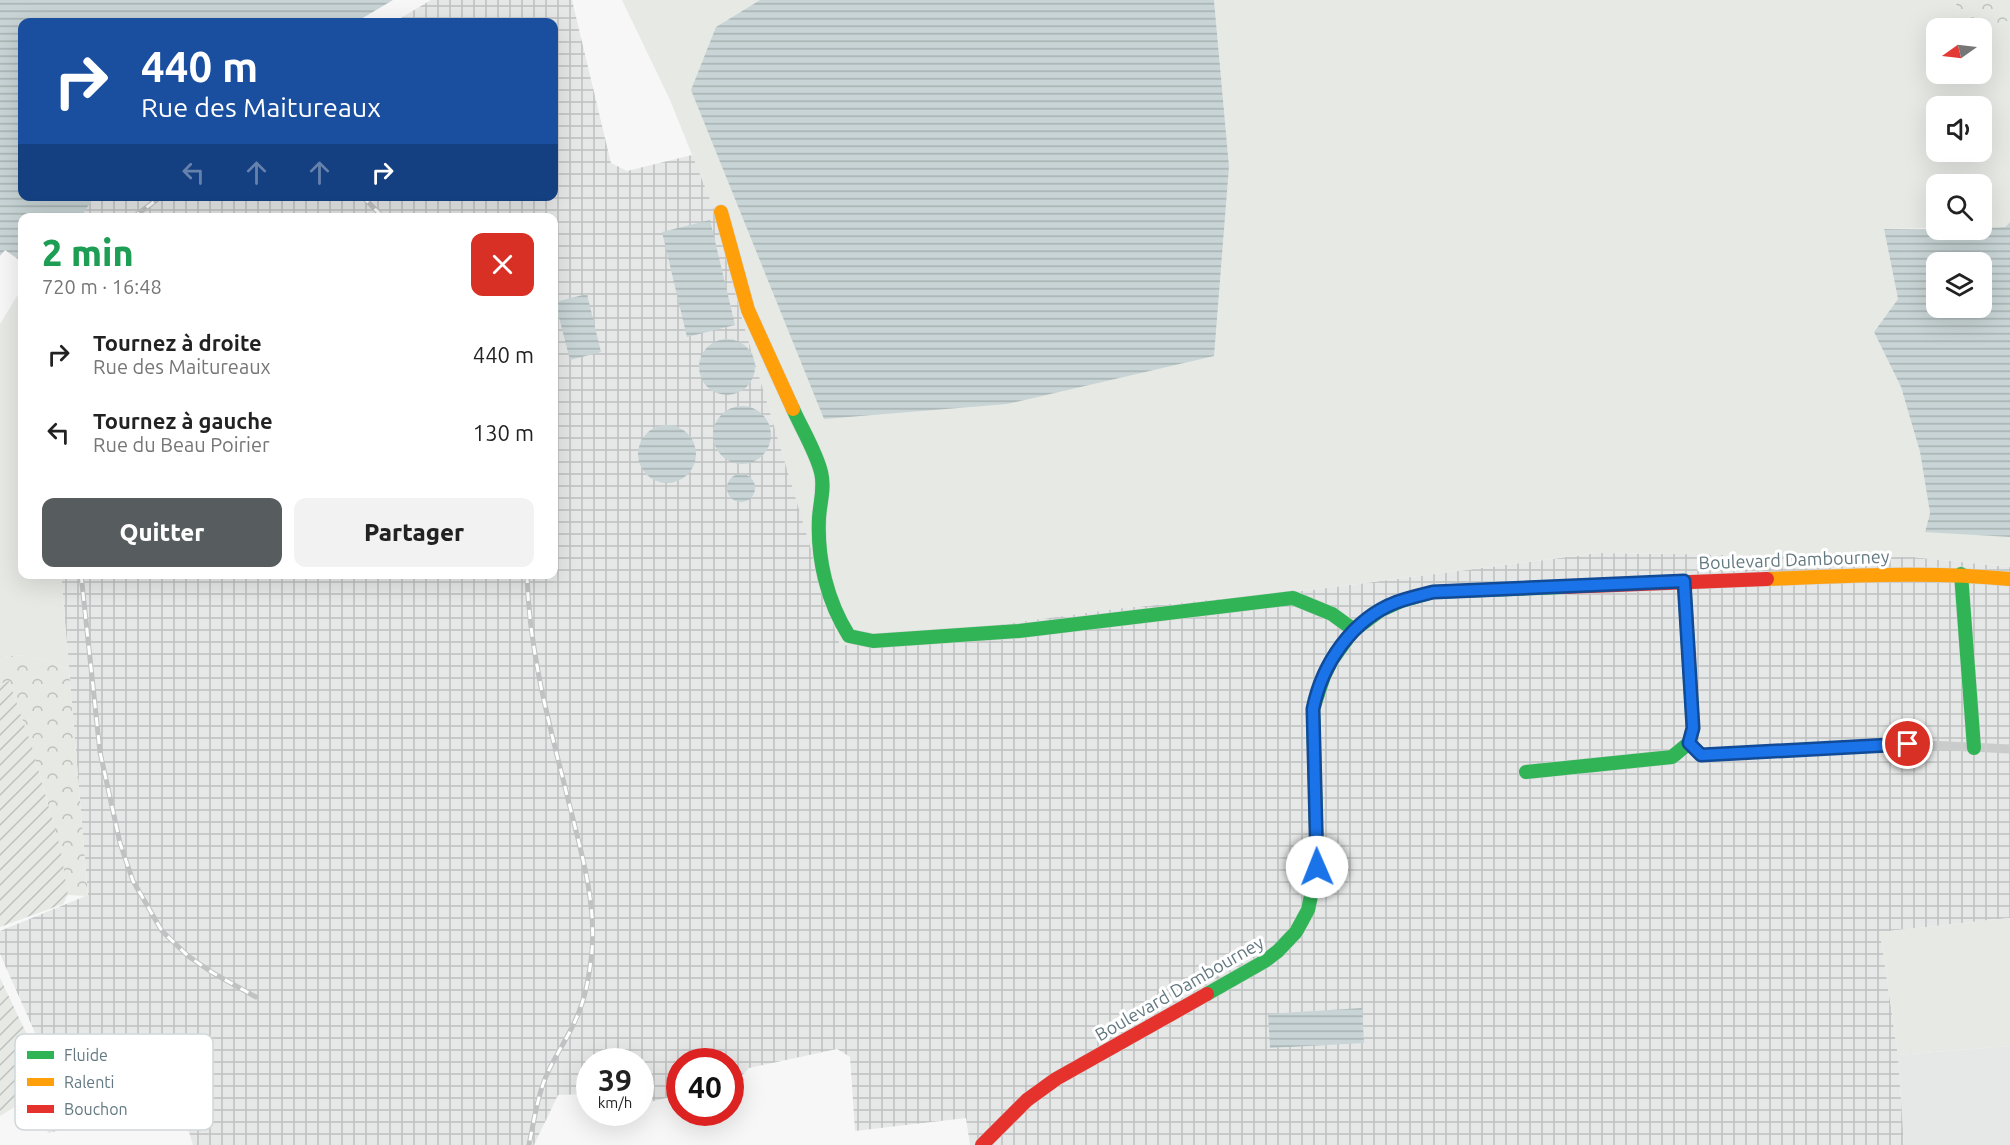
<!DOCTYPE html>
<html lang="fr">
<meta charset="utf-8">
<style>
:root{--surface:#fff;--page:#f2f2f2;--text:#222;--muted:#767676;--accent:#575d5f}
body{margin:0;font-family:Ubuntu,sans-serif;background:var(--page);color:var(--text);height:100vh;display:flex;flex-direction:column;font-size:22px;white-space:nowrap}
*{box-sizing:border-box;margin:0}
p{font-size:20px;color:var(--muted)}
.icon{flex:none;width:33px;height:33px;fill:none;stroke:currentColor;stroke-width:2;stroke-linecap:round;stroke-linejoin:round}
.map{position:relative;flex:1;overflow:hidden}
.drawer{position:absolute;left:18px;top:213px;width:540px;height:366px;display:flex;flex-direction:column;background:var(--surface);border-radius:12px;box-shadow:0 6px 24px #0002}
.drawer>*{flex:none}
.banner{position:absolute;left:18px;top:18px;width:540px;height:183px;border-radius:12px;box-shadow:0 6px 24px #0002;background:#1a4fa0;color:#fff;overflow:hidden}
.needle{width:39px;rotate:256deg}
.controls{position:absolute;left:1926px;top:18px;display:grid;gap:12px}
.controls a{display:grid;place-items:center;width:66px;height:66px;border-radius:12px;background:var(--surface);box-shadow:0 6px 24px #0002;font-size:30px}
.speed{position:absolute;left:576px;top:1048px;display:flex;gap:12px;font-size:30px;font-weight:700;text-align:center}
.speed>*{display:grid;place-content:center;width:78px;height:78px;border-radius:50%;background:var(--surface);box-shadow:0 6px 24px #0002;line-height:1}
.speed small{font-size:15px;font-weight:400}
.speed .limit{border:9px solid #d22;background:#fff;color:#111}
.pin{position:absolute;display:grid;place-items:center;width:51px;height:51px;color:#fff;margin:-26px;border:3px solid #fff;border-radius:50%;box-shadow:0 2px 6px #0007}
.me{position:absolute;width:66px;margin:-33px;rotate:359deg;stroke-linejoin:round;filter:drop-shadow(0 0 4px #0008)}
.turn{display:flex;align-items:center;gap:21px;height:126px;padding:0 24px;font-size:27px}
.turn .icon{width:78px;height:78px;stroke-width:2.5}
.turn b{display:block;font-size:42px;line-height:51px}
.lanes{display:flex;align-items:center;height:57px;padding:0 24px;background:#0003;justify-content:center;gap:30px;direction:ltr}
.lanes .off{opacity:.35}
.round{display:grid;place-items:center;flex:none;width:63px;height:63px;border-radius:12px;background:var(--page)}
.summary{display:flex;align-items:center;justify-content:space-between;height:102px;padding:0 24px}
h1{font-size:36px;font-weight:800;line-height:45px;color:#1e9e55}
.action{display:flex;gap:12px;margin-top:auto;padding:12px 24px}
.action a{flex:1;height:69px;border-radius:12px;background:var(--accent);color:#fff;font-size:24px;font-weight:800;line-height:69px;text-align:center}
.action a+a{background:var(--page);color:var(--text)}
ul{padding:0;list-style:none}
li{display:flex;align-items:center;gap:18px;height:78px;padding:0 24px}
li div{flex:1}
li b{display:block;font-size:22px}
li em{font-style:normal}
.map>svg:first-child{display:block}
.built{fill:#e6e8e7}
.industrial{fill:url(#industrial-grid)}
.grass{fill:#e6e9e4;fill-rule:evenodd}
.forest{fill:url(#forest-crowns)}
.garden{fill:url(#garden-furrows)}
.water{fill:url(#water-rules);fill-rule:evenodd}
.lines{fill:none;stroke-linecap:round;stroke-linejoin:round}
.fast-casing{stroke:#d3d4d5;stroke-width:15}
.slow-casing{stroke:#d3d4d5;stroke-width:15}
.jam-casing{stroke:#d3d4d5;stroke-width:15}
.street{stroke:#cacccc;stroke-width:9}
.fast{stroke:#30b455;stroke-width:14}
.slow{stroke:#ff9f0a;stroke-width:14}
.jam{stroke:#e5322d;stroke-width:14}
.rail-casing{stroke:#c0c1c2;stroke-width:5}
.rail{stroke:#fff;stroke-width:3;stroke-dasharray:9;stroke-linecap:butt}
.route-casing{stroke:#114b97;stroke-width:15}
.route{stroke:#1a73e8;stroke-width:10}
.labels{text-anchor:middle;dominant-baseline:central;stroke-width:6;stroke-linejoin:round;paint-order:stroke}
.street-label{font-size:18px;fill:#637981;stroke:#fff}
.key{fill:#fff;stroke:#d0d7d9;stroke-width:1.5}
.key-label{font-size:16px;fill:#637981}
</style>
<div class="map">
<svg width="2010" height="1145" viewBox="0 0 2010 1145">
<defs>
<pattern id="industrial-grid" width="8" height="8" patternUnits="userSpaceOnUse" patternTransform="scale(1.5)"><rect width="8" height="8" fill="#e6e8e7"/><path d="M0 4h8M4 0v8" fill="none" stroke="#bec1c1"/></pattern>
<pattern id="forest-crowns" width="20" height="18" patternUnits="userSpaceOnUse" patternTransform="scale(1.5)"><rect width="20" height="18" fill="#e6e9e4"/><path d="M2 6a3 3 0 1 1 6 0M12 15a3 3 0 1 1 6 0" fill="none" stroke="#bec2be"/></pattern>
<pattern id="garden-furrows" width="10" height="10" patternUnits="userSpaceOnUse" patternTransform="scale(1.5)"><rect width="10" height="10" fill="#e6e9e4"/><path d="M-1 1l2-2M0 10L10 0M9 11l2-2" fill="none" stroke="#bec2be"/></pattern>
<pattern id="water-rules" width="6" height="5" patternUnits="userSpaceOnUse" patternTransform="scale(1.5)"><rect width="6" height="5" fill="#c8d4d5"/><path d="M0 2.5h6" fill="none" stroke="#a6b1b2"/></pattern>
</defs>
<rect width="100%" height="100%" fill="#f7f7f7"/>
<path class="built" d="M2010,1046V1145H1904L1898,1055Z"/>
<path class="industrial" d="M431,0H572L611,163L627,171L696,154L1124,608L1310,590L1598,553L1913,557L2010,567V918L1880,932L1898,1055L1904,1145H970L966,1118L855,1131L850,1057L837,1049L749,1068L736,1082L731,1083L730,1062H680L679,1095L641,1104L640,1062H590L589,1094L558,1095L534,1145H193L180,1103L48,1133L38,1102L54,1093L52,1071L0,954V931L88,895L61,575L554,574V218L81,217L94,196H554V22H394Z"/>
<g class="grass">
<path d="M622,0H760L716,27L1229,166L1214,0H1955L1962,28H1936V74H1982V31L2010,20V222L2005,227L1982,228V184H1936V228L1884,229L1898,299L1874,332L1901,387L1920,452L1930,513L1925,531L2010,537V567L1913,557L1598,553L1310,590L1124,608L840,646L743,323L715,212L670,100ZM1936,106H1982V152H1936Z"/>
<path d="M22,288V574L61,575L69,669L27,655L0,657V324Z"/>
<path d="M2010,918V1046L1898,1055L1880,932Z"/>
</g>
<g class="forest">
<path d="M1955,0H2010V20L1982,31V28H1962Z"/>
<path d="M27,655L69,669L88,896L68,895C56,822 34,751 9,681L0,684V657Z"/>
</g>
<g class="garden">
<path d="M9,681L32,747L60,847L68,895L63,904L0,927V684Z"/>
<path d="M0,978L51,1085L0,1116Z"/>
</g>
<g class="water">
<path d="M0,0H393L356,22H22V196L94,197L81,217L22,218V262L5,250L0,256Z"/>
<path d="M760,0H1214L1229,166L1214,356L1007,404L824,419L691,90L716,27Z"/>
<path d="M710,220L735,325L687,337L662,232Z"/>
<path d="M2010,222V537L1925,532L1930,513L1920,452L1901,387L1874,332L1898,299L1884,229L1982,230V228L2005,227ZM1982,262V308H1936V262Z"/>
<path d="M587,294L601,352L570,360L555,302Z"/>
<circle cx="727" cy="367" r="28"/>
<circle cx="742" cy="435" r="29"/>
<circle cx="667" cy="454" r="29"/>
<circle cx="741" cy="488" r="14"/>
<path d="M1362,1008L1364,1043L1270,1048L1268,1014Z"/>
</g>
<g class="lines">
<g class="fast-casing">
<g id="fast">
<path d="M793,409C802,429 816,452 821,472C825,488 820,502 819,518C817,559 827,601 849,636L873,641L1019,631L1293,598L1332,614L1354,630"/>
<path d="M1961,574L1974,748"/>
<path d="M1526,772L1672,757L1689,743L1693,728L1684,581"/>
<path d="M1207,994L1265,961L1278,951L1296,932L1308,910L1317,867L1313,709L1324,676L1332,660L1353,631L1381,610L1401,601L1433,592L1565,587"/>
</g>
</g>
<g class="slow-casing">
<g id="slow">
<path d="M721,212L748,310L793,409"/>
<path d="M1767,579C1848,576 1929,571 2010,579"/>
</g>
</g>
<g class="jam-casing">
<g id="jam">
<path d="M1565,587L1767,579"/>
<path d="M982,1145L1027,1100L1056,1079L1207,994"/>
</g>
</g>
<path class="street" d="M1689,743L1701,755L1909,744L2010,749"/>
<use href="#fast" class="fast"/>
<use href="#slow" class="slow"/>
<use href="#jam" class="jam"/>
<g class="rail-casing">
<g id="rail">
<path d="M362,196L384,218"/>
<path d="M132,218L162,196"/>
<path d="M81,574L100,752L120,843L133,881L162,931L188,956L213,973L256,997"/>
<path d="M527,574C529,653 550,727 569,803C581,851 596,901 592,951C590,970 587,991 580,1009C572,1032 557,1052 547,1074C537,1097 534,1121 529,1145"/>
</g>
</g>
<use href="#rail" class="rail"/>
</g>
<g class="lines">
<g class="route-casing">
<path id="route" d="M1317,867L1313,709C1322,664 1352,619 1397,602C1408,598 1421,595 1433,592L1684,581L1693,728L1689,743L1701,755L1908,744"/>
</g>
<use href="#route" class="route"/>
</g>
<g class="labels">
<g class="street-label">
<text transform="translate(1794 559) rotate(-2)">Boulevard Dambourney</text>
<text transform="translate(1179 988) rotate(-30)">Boulevard Dambourney</text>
</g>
</g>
<rect x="15" y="1034" width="198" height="96" rx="9" class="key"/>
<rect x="27" y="1051" width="27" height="8" fill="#30b455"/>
<rect x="27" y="1078" width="27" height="8" fill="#ff9f0a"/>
<rect x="27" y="1105" width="27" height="8" fill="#e5322d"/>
<g class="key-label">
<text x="64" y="1061">Fluide</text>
<text x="64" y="1088">Ralenti</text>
<text x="64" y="1115">Bouchon</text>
</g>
</svg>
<div class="controls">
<a><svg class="needle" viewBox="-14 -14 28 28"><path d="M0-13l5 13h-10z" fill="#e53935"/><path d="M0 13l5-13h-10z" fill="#767676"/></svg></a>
<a><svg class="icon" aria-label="sound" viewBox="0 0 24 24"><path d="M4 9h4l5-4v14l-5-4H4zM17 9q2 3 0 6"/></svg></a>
<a><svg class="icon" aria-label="search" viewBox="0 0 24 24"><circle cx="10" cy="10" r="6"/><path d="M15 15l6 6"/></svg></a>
<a><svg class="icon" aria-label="layers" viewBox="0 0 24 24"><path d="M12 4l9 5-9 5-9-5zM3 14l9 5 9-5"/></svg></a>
</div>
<div class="speed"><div>39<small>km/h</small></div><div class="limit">40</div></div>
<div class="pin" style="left:1908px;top:744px;background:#d93025"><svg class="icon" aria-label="arrive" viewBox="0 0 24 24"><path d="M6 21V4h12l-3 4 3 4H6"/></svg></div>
<svg class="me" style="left:1317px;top:867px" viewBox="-20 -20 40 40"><circle r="19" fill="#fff"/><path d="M0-13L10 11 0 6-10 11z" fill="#1a73e8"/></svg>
<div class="banner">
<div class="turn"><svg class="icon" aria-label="right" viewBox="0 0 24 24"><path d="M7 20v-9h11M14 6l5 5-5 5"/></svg><div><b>440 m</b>Rue des Maitureaux</div></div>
<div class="lanes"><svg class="icon off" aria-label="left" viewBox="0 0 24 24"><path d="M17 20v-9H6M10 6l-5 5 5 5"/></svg><svg class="icon off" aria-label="ahead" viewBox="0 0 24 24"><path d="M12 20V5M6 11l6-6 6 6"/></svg><svg class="icon off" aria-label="ahead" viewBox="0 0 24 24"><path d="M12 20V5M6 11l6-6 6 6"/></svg><svg class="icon" aria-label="right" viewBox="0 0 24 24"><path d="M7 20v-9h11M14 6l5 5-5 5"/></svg></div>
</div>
<section class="drawer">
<div class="summary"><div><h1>2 min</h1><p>720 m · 16:48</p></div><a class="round" style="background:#d93025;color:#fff"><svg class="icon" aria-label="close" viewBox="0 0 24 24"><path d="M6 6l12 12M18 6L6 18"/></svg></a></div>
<ul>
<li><svg class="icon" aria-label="right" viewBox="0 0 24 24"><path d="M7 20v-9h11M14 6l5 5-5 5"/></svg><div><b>Tournez à droite</b><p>Rue des Maitureaux</p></div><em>440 m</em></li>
<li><svg class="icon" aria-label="left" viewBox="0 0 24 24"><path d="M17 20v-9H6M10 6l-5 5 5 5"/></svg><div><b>Tournez à gauche</b><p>Rue du Beau Poirier</p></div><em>130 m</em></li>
</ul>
<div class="action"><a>Quitter</a><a>Partager</a></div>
</section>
</div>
